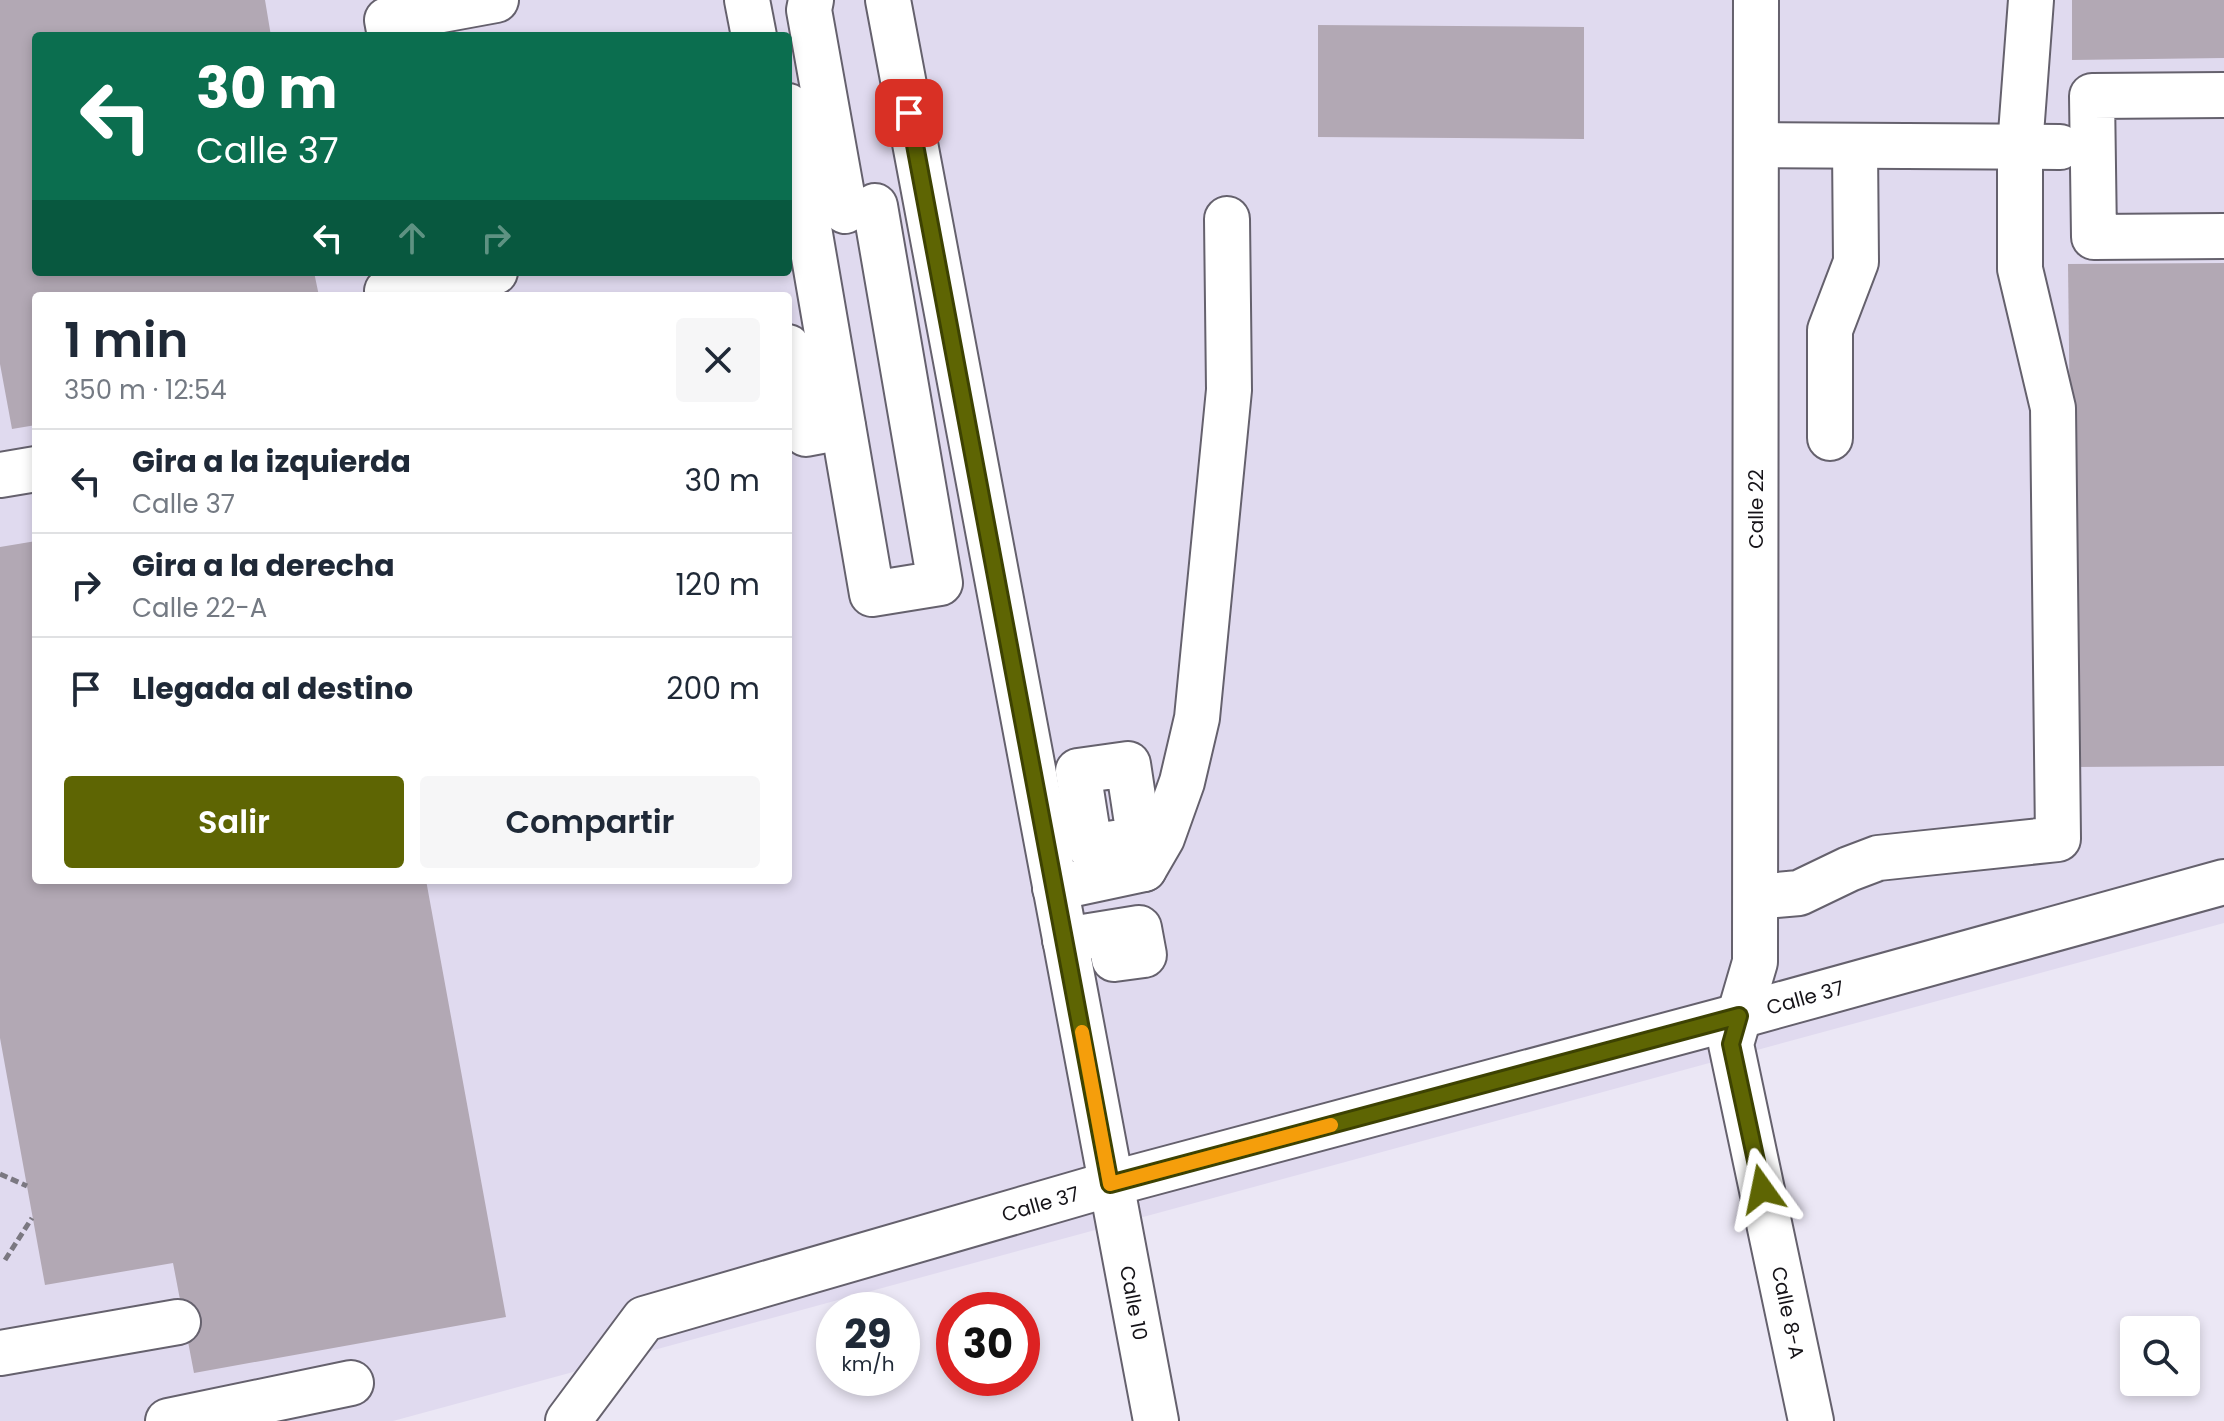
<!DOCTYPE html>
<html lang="es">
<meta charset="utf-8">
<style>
:root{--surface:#fff;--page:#f6f6f7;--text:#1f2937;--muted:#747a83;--line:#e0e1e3;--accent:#5e6503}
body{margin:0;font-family:Poppins,sans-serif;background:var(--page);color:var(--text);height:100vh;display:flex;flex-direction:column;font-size:30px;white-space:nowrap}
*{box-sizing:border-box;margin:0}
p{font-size:26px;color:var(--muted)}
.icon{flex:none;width:44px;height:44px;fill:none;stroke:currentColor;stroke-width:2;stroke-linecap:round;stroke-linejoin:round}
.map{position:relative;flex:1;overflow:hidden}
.sheet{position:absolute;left:32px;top:292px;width:760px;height:592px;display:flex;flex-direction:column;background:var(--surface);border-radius:8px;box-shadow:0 4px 12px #0003}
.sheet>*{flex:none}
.guide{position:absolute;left:32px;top:32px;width:760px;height:244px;border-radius:8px;box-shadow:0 4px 12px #0003;background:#0b6e4f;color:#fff;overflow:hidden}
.controls{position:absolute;left:2120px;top:1316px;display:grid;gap:16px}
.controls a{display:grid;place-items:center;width:80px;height:80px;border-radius:8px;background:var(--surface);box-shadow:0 4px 12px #0003;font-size:40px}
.speed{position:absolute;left:816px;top:1292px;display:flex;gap:16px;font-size:40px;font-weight:700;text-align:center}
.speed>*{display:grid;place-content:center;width:104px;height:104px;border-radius:50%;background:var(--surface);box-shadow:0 4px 12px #0003;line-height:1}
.speed small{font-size:20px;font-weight:400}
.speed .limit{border:12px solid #d22;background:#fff;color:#111}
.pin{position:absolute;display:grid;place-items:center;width:68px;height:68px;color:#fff;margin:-34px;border-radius:16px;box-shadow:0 4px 12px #0006}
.me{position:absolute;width:88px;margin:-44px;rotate:348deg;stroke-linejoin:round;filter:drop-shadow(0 0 6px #0008)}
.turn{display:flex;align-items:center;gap:28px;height:168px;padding:0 32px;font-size:36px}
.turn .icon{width:104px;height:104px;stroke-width:2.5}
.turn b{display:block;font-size:56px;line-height:68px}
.lanes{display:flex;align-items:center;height:76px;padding:0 32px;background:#0003;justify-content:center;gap:40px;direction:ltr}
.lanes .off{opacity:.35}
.round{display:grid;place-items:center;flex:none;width:84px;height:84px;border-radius:8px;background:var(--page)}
.overview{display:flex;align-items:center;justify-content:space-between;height:136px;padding:0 32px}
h1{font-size:48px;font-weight:600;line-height:60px}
.primary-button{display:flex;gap:16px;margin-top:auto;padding:16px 32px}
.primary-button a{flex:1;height:92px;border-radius:8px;background:var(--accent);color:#fff;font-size:32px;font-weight:600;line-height:92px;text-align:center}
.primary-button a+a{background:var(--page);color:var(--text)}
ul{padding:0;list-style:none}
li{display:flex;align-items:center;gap:24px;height:104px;padding:0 32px;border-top:2px solid var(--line)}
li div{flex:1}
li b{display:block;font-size:30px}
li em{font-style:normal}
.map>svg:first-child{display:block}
.built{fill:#e0daef;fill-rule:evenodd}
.building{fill:#b2a8b4}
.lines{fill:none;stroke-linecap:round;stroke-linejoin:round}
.minor-casing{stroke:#65616d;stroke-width:48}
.path{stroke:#7b7881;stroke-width:5;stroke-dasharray:8 4;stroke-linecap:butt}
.minor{stroke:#fff;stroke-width:44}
.route-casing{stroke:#3d4202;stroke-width:20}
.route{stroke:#5e6503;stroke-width:14}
.slow{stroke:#f59e0b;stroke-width:14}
.labels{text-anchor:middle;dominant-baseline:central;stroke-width:6;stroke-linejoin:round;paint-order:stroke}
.street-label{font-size:20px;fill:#151318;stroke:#fff}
</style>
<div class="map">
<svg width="2224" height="1421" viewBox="0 0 2224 1421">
<rect width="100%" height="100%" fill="#ebe7f5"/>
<path class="built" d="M0,0H2224V923L393,1421H0ZM36,36H788V272H36ZM36,296H788V880H36Z"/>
<g class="building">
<path d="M0,0H265L271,36H36V272H314L319,296H36V425L12,429L0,364Z"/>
<path d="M2072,0H2224V58L2072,60Z"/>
<path d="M1318,25L1584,27V139L1318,137Z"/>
<path d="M2224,263V766L2074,767L2068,264Z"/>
<path d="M36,541V880H426L506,1317L194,1373L173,1263L45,1285L0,1038V547Z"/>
</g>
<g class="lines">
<g class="minor-casing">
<g id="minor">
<path d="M747,0L754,36"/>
<path d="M811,0L809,10L845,211"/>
<path id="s1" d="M888,0L1156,1421"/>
<path id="s2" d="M1756,0L1755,962L1731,1044L1811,1421"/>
<path d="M390,36L387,20L496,0"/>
<path d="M2224,95L2092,96L2094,237L2224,236"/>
<path d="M788,106L872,594L940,583L875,206"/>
<path d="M1756,145L2060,147"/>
<path d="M387,291L495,272"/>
<path d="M788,347L806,434L843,427"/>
<path d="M1830,438V330L1856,262L1855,146"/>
<path d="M0,475L36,469"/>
<path d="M1140,839L1090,847L1078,771L1128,764L1144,869"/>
<path d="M1055,888L1144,869L1162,838L1182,782L1197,718L1229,390L1227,219"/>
<path d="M1756,897L1799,893L1849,869L1878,858L2058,839L2053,408L2020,269V147L2031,0"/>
<path d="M1065,940L1139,928L1144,955L1114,959L1110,933"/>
<path d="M0,1353L178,1322"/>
<path d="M168,1421L351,1383"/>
<path id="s3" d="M568,1421L644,1319L1110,1184L1739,1016L2224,882"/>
</g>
</g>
<g class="path">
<path d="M0,1174L27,1186"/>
<path d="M5,1260L32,1218"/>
</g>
<use href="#minor" class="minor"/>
</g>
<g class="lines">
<g class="route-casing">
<path id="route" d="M909,113L1110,1184L1739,1016L1731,1044L1762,1189"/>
</g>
<use href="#route" class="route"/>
<path class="slow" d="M1082,1032L1110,1184L1331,1125"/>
</g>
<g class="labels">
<g class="street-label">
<text transform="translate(1756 509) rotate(-90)">Calle 22</text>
<text stroke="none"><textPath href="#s3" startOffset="1332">Calle 37</textPath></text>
<text stroke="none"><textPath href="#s3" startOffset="540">Calle 37</textPath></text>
<text stroke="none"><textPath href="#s1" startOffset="1326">Calle 10</textPath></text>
<text stroke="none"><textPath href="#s2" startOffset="1322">Calle 8-A</textPath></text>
</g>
</g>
</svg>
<div class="controls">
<a><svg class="icon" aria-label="search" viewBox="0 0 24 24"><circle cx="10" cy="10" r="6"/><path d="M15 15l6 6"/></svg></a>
</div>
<div class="speed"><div>29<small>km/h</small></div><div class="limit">30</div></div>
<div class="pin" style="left:909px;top:113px;background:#d93025"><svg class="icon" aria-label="arrive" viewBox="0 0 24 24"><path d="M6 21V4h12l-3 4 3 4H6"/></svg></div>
<svg class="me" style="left:1762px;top:1189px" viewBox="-20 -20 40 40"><path d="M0-17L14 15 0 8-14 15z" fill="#5e6503" stroke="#fff" stroke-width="4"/></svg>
<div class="guide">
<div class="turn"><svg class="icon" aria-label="left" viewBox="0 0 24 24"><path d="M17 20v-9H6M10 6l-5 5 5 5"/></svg><div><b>30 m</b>Calle 37</div></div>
<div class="lanes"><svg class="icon" aria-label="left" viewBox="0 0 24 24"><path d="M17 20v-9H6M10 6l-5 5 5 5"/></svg><svg class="icon off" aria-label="ahead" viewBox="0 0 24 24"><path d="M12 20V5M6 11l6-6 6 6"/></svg><svg class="icon off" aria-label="right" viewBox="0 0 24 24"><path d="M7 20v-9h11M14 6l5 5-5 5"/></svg></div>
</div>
<section class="sheet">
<div class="overview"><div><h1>1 min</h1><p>350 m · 12:54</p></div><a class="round"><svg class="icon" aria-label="close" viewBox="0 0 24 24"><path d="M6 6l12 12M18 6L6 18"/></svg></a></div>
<ul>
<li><svg class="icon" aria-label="left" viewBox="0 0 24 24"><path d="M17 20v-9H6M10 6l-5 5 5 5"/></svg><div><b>Gira a la izquierda</b><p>Calle 37</p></div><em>30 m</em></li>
<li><svg class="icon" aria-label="right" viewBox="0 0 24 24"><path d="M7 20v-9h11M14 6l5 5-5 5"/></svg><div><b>Gira a la derecha</b><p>Calle 22-A</p></div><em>120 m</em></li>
<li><svg class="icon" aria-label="arrive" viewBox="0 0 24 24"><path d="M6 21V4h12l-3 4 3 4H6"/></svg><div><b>Llegada al destino</b></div><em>200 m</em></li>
</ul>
<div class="primary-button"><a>Salir</a><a>Compartir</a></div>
</section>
</div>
